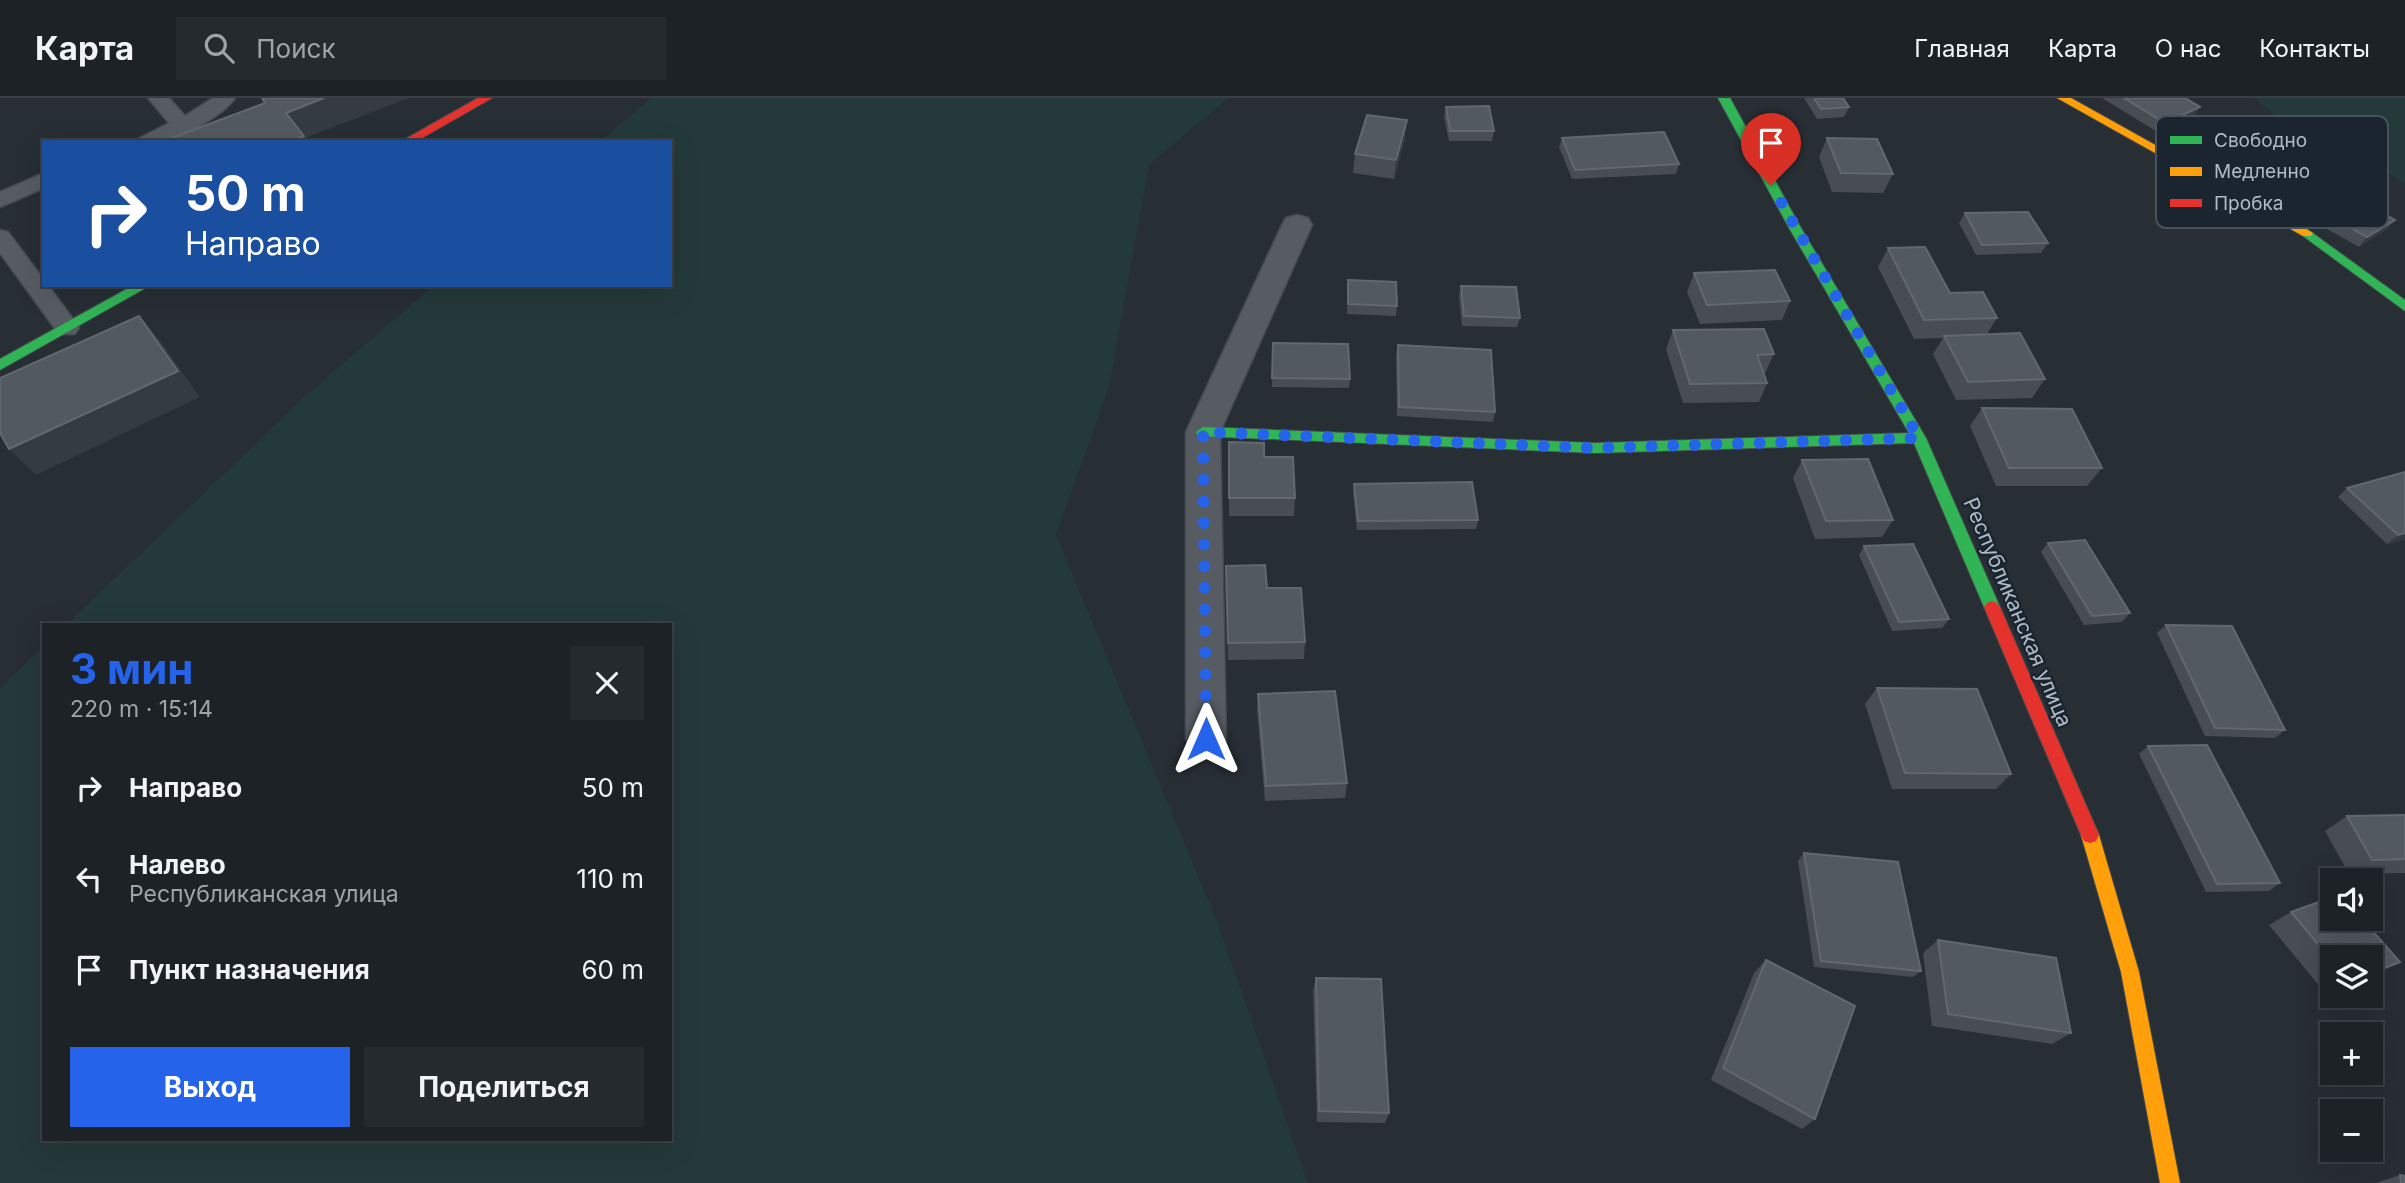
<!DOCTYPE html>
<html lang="ru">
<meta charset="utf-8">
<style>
:root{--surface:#1d2227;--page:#252a2f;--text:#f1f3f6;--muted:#a0a4a7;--line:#3b3f44;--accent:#2563eb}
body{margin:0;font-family:Inter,sans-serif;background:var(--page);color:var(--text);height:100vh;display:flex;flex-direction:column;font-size:26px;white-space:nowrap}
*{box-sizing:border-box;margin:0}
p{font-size:23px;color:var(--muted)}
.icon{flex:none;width:38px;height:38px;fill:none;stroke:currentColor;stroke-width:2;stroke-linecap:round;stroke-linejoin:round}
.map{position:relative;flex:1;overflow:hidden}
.side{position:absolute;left:42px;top:525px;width:630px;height:518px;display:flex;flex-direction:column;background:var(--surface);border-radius:0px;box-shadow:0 7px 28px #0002,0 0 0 2px var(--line)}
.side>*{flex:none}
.top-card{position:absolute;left:42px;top:42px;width:630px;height:147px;border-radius:0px;box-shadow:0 7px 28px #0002,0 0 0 2px var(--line);background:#1a4fa0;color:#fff;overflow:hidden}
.fabs{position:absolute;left:2320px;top:770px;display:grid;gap:14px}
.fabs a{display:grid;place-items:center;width:63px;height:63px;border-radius:0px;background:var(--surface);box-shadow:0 7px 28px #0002,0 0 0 2px var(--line);font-size:35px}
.pin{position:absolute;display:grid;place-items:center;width:60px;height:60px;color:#fff;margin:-72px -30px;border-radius:50% 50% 50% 0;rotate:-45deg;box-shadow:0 0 7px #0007}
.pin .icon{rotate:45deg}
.me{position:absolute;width:77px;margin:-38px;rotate:0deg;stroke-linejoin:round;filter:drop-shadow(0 0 5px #0008)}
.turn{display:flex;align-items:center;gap:24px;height:147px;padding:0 28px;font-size:32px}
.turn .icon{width:91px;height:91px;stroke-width:2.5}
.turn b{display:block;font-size:49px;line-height:60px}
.round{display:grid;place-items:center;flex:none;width:74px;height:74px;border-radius:0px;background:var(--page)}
.summary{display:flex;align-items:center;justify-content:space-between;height:119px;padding:0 28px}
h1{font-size:42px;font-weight:700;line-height:52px;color:var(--accent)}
.action{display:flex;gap:14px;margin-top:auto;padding:14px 28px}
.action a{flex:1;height:80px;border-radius:0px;background:var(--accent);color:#fff;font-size:28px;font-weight:700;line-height:80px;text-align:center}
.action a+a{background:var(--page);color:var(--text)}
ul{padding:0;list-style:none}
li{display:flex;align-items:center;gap:21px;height:91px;padding:0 28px}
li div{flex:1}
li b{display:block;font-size:26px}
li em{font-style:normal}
header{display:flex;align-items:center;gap:42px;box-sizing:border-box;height:98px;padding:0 35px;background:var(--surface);border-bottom:2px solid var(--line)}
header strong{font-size:33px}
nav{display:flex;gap:38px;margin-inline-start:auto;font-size:24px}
.search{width:490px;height:63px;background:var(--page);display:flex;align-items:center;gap:18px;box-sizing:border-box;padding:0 24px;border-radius:0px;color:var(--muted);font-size:26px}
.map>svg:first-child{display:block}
.green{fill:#243939}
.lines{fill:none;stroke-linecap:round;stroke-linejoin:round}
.lane-casing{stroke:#444a4f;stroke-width:3}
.street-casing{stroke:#444a4f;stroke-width:3}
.fast-casing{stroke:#444a4f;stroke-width:2}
.slow-casing{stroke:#444a4f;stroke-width:2}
.jam-casing{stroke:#444a4f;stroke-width:2}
.lane{fill:#565c62;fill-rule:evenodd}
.street{fill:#565c62;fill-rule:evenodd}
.fast{fill:#30b455;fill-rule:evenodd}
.slow{fill:#ff9f0a;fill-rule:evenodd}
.jam{fill:#e5322d;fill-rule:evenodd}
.wall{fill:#474d53}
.shaded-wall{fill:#353c41}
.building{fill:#52595f;stroke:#61686f;stroke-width:2}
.route{stroke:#2563eb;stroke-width:12;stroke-dasharray:0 21.6}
.labels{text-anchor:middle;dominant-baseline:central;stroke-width:5;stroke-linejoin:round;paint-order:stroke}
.street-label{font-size:21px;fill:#afbbc6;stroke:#1a252f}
.key{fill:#1a252f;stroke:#47525c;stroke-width:2}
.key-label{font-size:19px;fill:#afbbc6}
</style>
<header>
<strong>Карта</strong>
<div class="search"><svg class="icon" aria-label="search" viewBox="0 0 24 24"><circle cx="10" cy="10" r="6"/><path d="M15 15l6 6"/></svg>Поиск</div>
<nav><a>Главная</a><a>Карта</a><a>О нас</a><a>Контакты</a></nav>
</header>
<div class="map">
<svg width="2405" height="1085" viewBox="0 0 2405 1085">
<rect width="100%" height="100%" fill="#272e34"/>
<g class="green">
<path d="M651,0H1228L1149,67L1109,289L1056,437L1217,823L1308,1085H0V590L44,548V1041H670V527H66L304,299L434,187H670V44H600Z"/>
<path d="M2254,0H2405V86L2349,50L2279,21Z"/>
</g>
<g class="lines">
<g class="lane-casing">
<g id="lane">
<path d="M148,0H169L185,18L213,0H235C222,19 182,39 160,44C151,45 141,44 132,44L169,25Z"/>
<path d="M44,75V90L0,109V94Z"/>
<path d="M0,132L8,134L44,182V187H48L75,224L79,230L75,236H59L0,155Z"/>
</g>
</g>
<g class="street-casing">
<path id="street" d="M1297,117L1308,120L1312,127L1220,334L1226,641L1220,653L1206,658L1192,653L1186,641V334L1282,127L1286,120Z"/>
</g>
<g class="fast-casing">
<g id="fast">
<path d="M1718,0H1730L1801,130L1926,340L2000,509L1997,513H1987L1984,509L1914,345L1595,355L1198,338L1196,334L1203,329L1595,345L1909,335L1789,130Z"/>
<path d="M2307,131L2405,202V213L2303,138V132Z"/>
<path d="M134,187H151L0,272V261Z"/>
</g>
</g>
<g class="slow-casing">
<g id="slow">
<path d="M2057,0H2071L2313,135L2311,138H2303Z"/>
<path d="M2090,729L2096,731L2099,737L2139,874L2180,1085H2160L2121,874L2081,737L2084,731Z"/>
</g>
</g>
<g class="jam-casing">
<g id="jam">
<path d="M478,0H492L415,44H400Z"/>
<path d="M1992,503L1997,505L2000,509L2099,737L2096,743L2090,745L2084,743L2081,737L1984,509L1987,505Z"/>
</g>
</g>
<use href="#lane" class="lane"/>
<use href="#street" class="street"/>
<use href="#fast" class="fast"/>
<use href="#slow" class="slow"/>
<use href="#jam" class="jam"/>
</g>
<g class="wall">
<path d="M1804,0H1843L1849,9L1844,19L1817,21Z"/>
<path d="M2102,0H2185L2200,9L2193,19L2159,35Z"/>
<path d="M1446,9L1494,33L1492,43H1449L1444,19Z"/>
<path d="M1562,40L1679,66L1676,76L1572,81L1559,49Z"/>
<path d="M1827,40L1893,76L1883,95L1832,94L1819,59Z"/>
<path d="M1405,41L1394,81L1353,75L1355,56Z"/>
<path d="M2321,113L2395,122L2387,131L2359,149L2313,123Z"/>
<path d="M1965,115L2048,145L2041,155L1976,157L1959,125Z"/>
<path d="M1888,150L1950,195L1997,220L1987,236L2045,281L2032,300L1956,302L1933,256L1943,240L1914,241L1878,169Z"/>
<path d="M1694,175L1790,203L1782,222L1700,226L1687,194Z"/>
<path d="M1348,182L1397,208L1396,218L1347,216Z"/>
<path d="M1461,188L1520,220L1517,229L1462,228L1459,198Z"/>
<path d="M1673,232L1774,256L1765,275H1763L1767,285L1759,304L1683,305L1666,251Z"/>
<path d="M1398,247L1495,314L1493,324L1397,318L1396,257Z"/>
<path d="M1272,254L1350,281L1349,290L1272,289Z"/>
<path d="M1982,310L2102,370L2087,388H1996L1970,328Z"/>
<path d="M1229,344L1264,359L1295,400L1294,418H1229Z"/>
<path d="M1802,362L1893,422L1882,439L1815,441L1793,380Z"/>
<path d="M1354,386L1478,422L1476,431L1357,432L1353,395Z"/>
<path d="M2347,390L2405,441L2387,446L2338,399Z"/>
<path d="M2048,445L2130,515L2122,524L2084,527L2041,454Z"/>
<path d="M1864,448L1949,521L1942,530L1892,533L1859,457Z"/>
<path d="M1226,468L1267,490L1305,544L1304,561L1228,562Z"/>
<path d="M2166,527L2285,632L2275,640L2205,638L2157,535Z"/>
<path d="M1877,590L2011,676L1996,691H1892L1865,606Z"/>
<path d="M1258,596L1347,685L1345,700L1265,703L1257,612Z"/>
<path d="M2148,648L2280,785L2269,793L2206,794L2139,656Z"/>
<path d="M2405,717V775L2349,776L2325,733L2347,718Z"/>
<path d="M1804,755L1921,873L1913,879L1814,869L1798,763Z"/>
<path d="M2333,799V821H2362L2400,864L2371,879V859H2333V893L2326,896L2269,827L2291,814Z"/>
<path d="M1938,842L2071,935L2052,946L1932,928L1923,855Z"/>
<path d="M1766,862L1815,1021L1802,1031L1711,982L1754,875Z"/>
<path d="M1316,880L1389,1015L1385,1025L1317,1024L1313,892Z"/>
<path d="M2400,1077L2405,1085H2376Z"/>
</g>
<g class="shaded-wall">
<path d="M324,0H409L305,40L308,44H289L286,15Z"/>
<path d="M2200,9L2193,19L2159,35L2165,25Z"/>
<path d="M1407,22L1405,41L1394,81L1396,62Z"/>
<path d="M2395,122L2387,131L2359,149L2367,139Z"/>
<path d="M139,218L161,244L200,299L36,377L9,351Z"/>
<path d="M2405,435V441L2387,446L2398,437Z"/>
<path d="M2400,864L2376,877L2371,879V875Z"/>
</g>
<g class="building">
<path d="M262,0H324L286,15L304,38L289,44H161L265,5Z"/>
<path d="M1814,0H1843L1849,9L1821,11Z"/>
<path d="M2124,0H2185L2200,9L2165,25Z"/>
<path d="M1489,8L1494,33H1450L1446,9Z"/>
<path d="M1367,17L1407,22L1396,62L1355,56Z"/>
<path d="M1664,34L1679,66L1575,72L1562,40Z"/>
<path d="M1827,40L1877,41L1893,76L1841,75Z"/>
<path d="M2349,96L2395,122L2367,139L2321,113Z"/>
<path d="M2028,114L2048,145L1982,147L1965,115Z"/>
<path d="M1925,149L1950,195L1983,194L1997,220L1924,222L1888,150Z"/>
<path d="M1775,172L1790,203L1707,207L1694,175Z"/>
<path d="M1348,182L1396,184L1397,208L1348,206Z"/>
<path d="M1461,188L1516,189L1520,220L1464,218Z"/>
<path d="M139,218L178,273L9,351L0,335V280Z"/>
<path d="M1764,231L1774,256L1757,257L1767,285L1690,286L1673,232Z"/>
<path d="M2020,235L2045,281L1968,284L1944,238Z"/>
<path d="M1273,245L1348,246L1350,281L1272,280Z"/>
<path d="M1398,247L1491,252L1495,314L1399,309Z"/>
<path d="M1982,310L2072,311L2102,370H2009Z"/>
<path d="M1229,344L1264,345V359H1293L1295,400H1229Z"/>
<path d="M1868,361L1893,422L1826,423L1802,362Z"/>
<path d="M2405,374V435L2398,437L2347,390Z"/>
<path d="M1472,384L1478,422L1358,423L1354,386Z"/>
<path d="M2085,442L2130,515L2092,518L2048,445Z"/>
<path d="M1913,446L1949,521L1899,524L1864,448Z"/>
<path d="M1265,467L1267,490H1301L1305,544L1228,545L1226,468Z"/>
<path d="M2166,527L2232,528L2285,632L2215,630Z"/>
<path d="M1877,590L1977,591L2011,676L1905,675Z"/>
<path d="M1335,593L1347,685L1266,688L1258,596Z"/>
<path d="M2207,647L2280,785L2217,786L2148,648Z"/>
<path d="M2405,717V761L2372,762L2347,718Z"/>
<path d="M1804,755L1898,764L1921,873L1821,863Z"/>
<path d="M2333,799V821H2362L2400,864L2371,875V859H2333V864L2291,814Z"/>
<path d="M1938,842L2056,860L2071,935L1948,916Z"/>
<path d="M1766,862L1855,908L1815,1021L1723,970Z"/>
<path d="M1316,880L1381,881L1389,1015L1319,1013Z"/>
<path d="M2400,1077L2405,1078V1085H2401Z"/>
</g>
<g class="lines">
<path class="route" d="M1206,641L1203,334L1595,350L1919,340L1771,87"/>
</g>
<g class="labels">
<g class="street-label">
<text transform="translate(2018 514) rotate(67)">Республиканская улица</text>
</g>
</g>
<rect x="2156" y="18" width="232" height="112" rx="10" class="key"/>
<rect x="2170" y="38" width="32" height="8" fill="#30b455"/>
<rect x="2170" y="69" width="32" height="9" fill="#ff9f0a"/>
<rect x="2170" y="101" width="32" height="8" fill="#e5322d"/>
<g class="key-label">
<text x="2214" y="49">Свободно</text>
<text x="2214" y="80">Медленно</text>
<text x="2214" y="112">Пробка</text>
</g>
</svg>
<div class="fabs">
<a><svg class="icon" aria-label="sound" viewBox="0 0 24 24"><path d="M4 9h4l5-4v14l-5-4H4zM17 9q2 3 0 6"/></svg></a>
<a><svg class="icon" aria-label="layers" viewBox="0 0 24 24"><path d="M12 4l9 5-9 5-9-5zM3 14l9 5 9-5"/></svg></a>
<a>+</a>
<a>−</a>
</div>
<div class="pin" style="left:1771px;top:87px;background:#d93025"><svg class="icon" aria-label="arrive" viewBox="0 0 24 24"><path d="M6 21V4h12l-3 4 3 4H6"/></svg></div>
<svg class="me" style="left:1206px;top:641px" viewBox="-20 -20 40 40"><path d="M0-17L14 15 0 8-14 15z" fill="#2563eb" stroke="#fff" stroke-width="4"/></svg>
<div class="top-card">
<div class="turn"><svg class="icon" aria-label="right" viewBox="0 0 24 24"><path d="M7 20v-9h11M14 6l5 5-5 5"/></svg><div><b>50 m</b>Направо</div></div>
</div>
<section class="side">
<div class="summary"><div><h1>3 мин</h1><p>220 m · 15:14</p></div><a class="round"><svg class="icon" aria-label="close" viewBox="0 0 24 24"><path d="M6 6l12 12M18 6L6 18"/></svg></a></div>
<ul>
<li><svg class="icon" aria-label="right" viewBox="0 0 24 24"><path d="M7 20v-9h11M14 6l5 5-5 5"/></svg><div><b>Направо</b></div><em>50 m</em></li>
<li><svg class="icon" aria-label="left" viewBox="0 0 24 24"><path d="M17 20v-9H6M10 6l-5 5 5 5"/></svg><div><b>Налево</b><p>Республиканская улица</p></div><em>110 m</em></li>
<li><svg class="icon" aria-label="arrive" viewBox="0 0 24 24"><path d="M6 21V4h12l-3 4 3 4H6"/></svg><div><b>Пункт назначения</b></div><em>60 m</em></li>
</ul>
<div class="action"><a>Выход</a><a>Поделиться</a></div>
</section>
</div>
